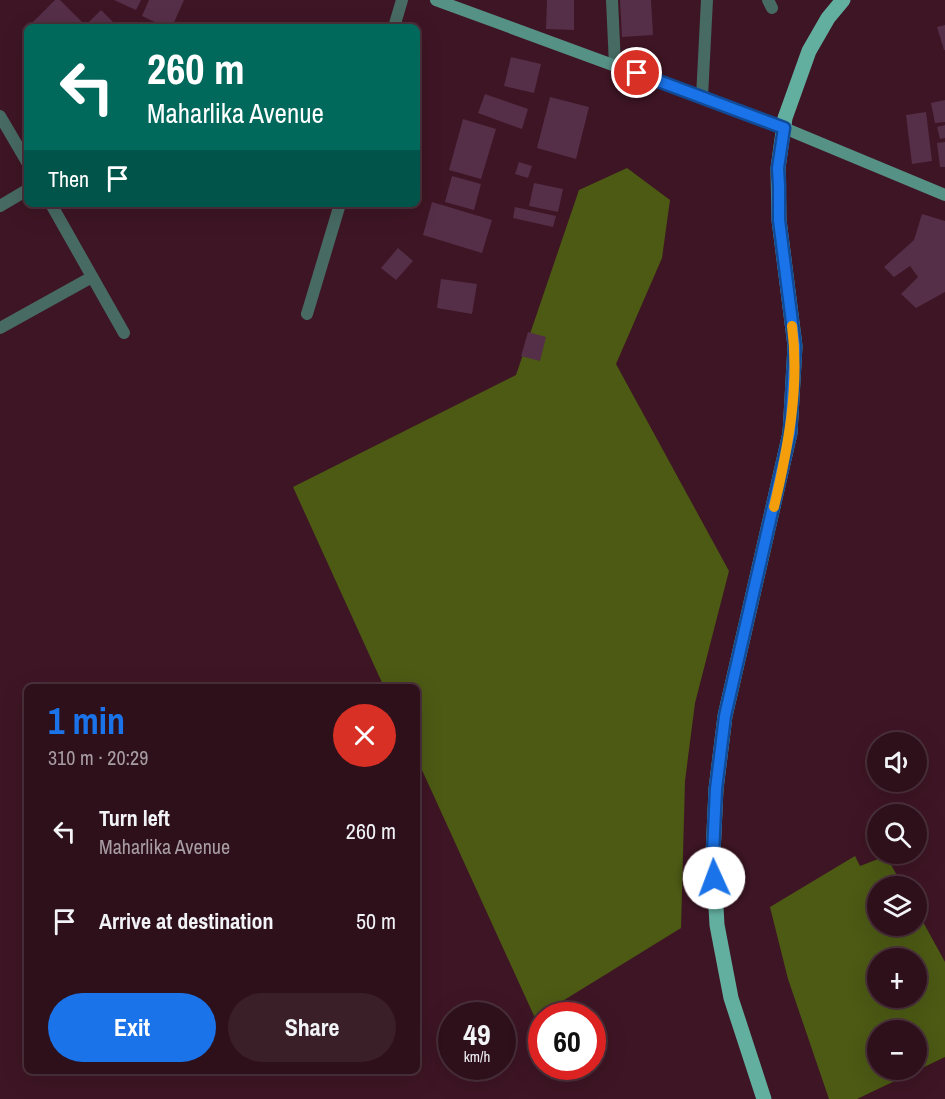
<!DOCTYPE html>
<meta charset="utf-8">
<style>
:root{--surface:#2e101b;--page:#3a1e28;--text:#f1f3f6;--muted:#a79da3;--line:#49303a;--accent:#1a73e8}
body{margin:0;font-family:"Archivo Narrow",sans-serif;background:var(--page);color:var(--text);height:100vh;display:flex;flex-direction:column;font-size:22px;white-space:nowrap}
*{box-sizing:border-box;margin:0}
p{font-size:20px;color:var(--muted)}
.icon{flex:none;width:33px;height:33px;fill:none;stroke:currentColor;stroke-width:2;stroke-linecap:round;stroke-linejoin:round}
.map{position:relative;flex:1;overflow:hidden}
.side{position:absolute;left:24px;top:684px;width:396px;height:390px;display:flex;flex-direction:column;background:var(--surface);border-radius:9px;box-shadow:0 6px 24px #0002,0 0 0 2px var(--line)}
.side>*{flex:none}
.top-card{position:absolute;left:24px;top:24px;width:396px;height:183px;border-radius:9px;box-shadow:0 6px 24px #0002,0 0 0 2px var(--line);background:#00695c;color:#fff;overflow:hidden}
.buttons{position:absolute;left:867px;top:732px;display:grid;gap:12px}
.buttons a{display:grid;place-items:center;width:60px;height:60px;border-radius:50%;background:var(--surface);box-shadow:0 6px 24px #0002,0 0 0 2px var(--line);font-size:30px}
.speed{position:absolute;left:438px;top:1002px;display:flex;gap:12px;font-size:30px;font-weight:700;text-align:center}
.speed>*{display:grid;place-content:center;width:78px;height:78px;border-radius:50%;background:var(--surface);box-shadow:0 6px 24px #0002,0 0 0 2px var(--line);line-height:1}
.speed small{font-size:15px;font-weight:400}
.speed .limit{border:9px solid #d22;background:#fff;color:#111}
.pin{position:absolute;display:grid;place-items:center;width:51px;height:51px;color:#fff;margin:-26px;border:3px solid #fff;border-radius:50%;box-shadow:0 2px 6px #0007}
.me{position:absolute;width:66px;margin:-33px;rotate:358deg;stroke-linejoin:round;filter:drop-shadow(0 0 4px #0008)}
.turn{display:flex;align-items:center;gap:21px;height:126px;padding:0 24px;font-size:27px}
.turn .icon{width:78px;height:78px;stroke-width:2.5}
.turn b{display:block;font-size:42px;line-height:51px}
.then{display:flex;align-items:center;height:57px;padding:0 24px;background:#0003;gap:12px;font-size:22px}
.round{display:grid;place-items:center;flex:none;width:63px;height:63px;border-radius:32px;background:var(--page)}
.summary{display:flex;align-items:center;justify-content:space-between;height:102px;padding:0 24px}
h1{font-size:36px;font-weight:700;line-height:45px;color:var(--accent)}
.button{display:flex;gap:12px;margin-top:auto;padding:12px 24px}
.button a{flex:1;height:69px;border-radius:36px;background:var(--accent);color:#fff;font-size:24px;font-weight:700;line-height:69px;text-align:center}
.button a+a{background:var(--page);color:var(--text)}
ul{padding:0;list-style:none}
li{display:flex;align-items:center;gap:18px;height:90px;padding:0 24px}
li div{flex:1}
li b{display:block;font-size:22px}
li em{font-style:normal}
.map>svg:first-child{display:block}
.forest{fill:#4c5a14;fill-rule:evenodd}
.building{fill:#552f48}
.lines{fill:none;stroke-linecap:round;stroke-linejoin:round}
.minor{stroke:#476a63;stroke-width:12}
.secondary{stroke:#569186;stroke-width:12}
.primary{stroke:#62afa0;stroke-width:15}
.route-casing{stroke:#114b97;stroke-width:15}
.route{stroke:#1a73e8;stroke-width:10}
.slow{stroke:#f59e0b;stroke-width:10}
</style>
<div class="map">
<svg width="945" height="1099" viewBox="0 0 945 1099">
<rect width="100%" height="100%" fill="#3e1524"/>
<g class="forest">
<path d="M627,168L670,200L662,258L616,364L729,571L695,703L685,781L681,928L535,1018L417,759V687H384L293,487L516,375L579,190Z"/>
<path d="M855,856L860,866L886,856L903,886H878V926H916L917,911L945,962V1057L857,1099H829L788,979L770,907ZM878,958H916V998H878ZM878,1030H916V1070H878Z"/>
</g>
<g class="building">
<path d="M55,0H60L82,22L77,27H38L33,22Z"/>
<path d="M114,0H141L136,10Z"/>
<path d="M149,0H184L172,27H165L142,16Z"/>
<path d="M547,0H574V30L546,29Z"/>
<path d="M620,0H651L653,35L622,37Z"/>
<path d="M101,10L118,27L86,25Z"/>
<path d="M945,25V50H944L937,27Z"/>
<path d="M511,57L541,64L534,93L504,86Z"/>
<path d="M485,94L528,109L522,129L478,113Z"/>
<path d="M550,97L589,107L576,159L537,148Z"/>
<path d="M945,100V122L935,123L931,103Z"/>
<path d="M926,112L932,161L912,164L906,115Z"/>
<path d="M463,119L496,129L481,179L449,170Z"/>
<path d="M945,125V138L940,139L937,127Z"/>
<path d="M945,142V167H940L937,143Z"/>
<path d="M519,162L532,166L528,178L515,174Z"/>
<path d="M452,176L481,184L474,210L445,202Z"/>
<path d="M534,183L563,189L558,212L529,206Z"/>
<path d="M432,202L492,220L482,253L423,235Z"/>
<path d="M515,207L556,216L553,227L513,218Z"/>
<path d="M922,214L945,221V292L916,308L901,294L918,277L910,266L894,277L884,267L914,240Z"/>
<path d="M398,248L413,261L396,280L381,268Z"/>
<path d="M441,279L477,284L472,314L437,308Z"/>
<path d="M528,332L546,337L540,361L521,356Z"/>
</g>
<g class="lines">
<g class="minor">
<path d="M612,0L615,65"/>
<path d="M768,0L772,8"/>
<path d="M394,27L402,0"/>
<path d="M702,97L707,0"/>
<path d="M0,116L27,162"/>
<path d="M51,204L124,333"/>
<path d="M0,206L27,190"/>
<path d="M307,314L340,204"/>
<path d="M0,328L92,277"/>
</g>
<path class="secondary" d="M436,0L784,128L945,195"/>
<path class="primary" d="M764,1099L731,998L717,925L713,854L716,789L725,716L790,433L795,346L779,220L778,168L785,118L809,51L828,18L843,0"/>
</g>
<g class="lines">
<g class="route-casing">
<path id="route" d="M637,73L784,128L778,168L779,186V220L795,346L790,433L725,716L716,789L713,854L714,878"/>
</g>
<use href="#route" class="route"/>
<path class="slow" d="M774,507C788,448 800,386 792,326"/>
</g>
</svg>
<div class="buttons">
<a><svg class="icon" aria-label="sound" viewBox="0 0 24 24"><path d="M4 9h4l5-4v14l-5-4H4zM17 9q2 3 0 6"/></svg></a>
<a><svg class="icon" aria-label="search" viewBox="0 0 24 24"><circle cx="10" cy="10" r="6"/><path d="M15 15l6 6"/></svg></a>
<a><svg class="icon" aria-label="layers" viewBox="0 0 24 24"><path d="M12 4l9 5-9 5-9-5zM3 14l9 5 9-5"/></svg></a>
<a>+</a>
<a>−</a>
</div>
<div class="speed"><div>49<small>km/h</small></div><div class="limit">60</div></div>
<div class="pin" style="left:637px;top:73px;background:#d93025"><svg class="icon" aria-label="arrive" viewBox="0 0 24 24"><path d="M6 21V4h12l-3 4 3 4H6"/></svg></div>
<svg class="me" style="left:714px;top:878px" viewBox="-20 -20 40 40"><circle r="19" fill="#fff"/><path d="M0-13L10 11 0 6-10 11z" fill="#1a73e8"/></svg>
<div class="top-card">
<div class="turn"><svg class="icon" aria-label="left" viewBox="0 0 24 24"><path d="M17 20v-9H6M10 6l-5 5 5 5"/></svg><div><b>260 m</b>Maharlika Avenue</div></div>
<div class="then">Then<svg class="icon" aria-label="arrive" viewBox="0 0 24 24"><path d="M6 21V4h12l-3 4 3 4H6"/></svg></div>
</div>
<section class="side">
<div class="summary"><div><h1>1 min</h1><p>310 m · 20:29</p></div><a class="round" style="background:#d93025;color:#fff"><svg class="icon" aria-label="close" viewBox="0 0 24 24"><path d="M6 6l12 12M18 6L6 18"/></svg></a></div>
<ul>
<li><svg class="icon" aria-label="left" viewBox="0 0 24 24"><path d="M17 20v-9H6M10 6l-5 5 5 5"/></svg><div><b>Turn left</b><p>Maharlika Avenue</p></div><em>260 m</em></li>
<li><svg class="icon" aria-label="arrive" viewBox="0 0 24 24"><path d="M6 21V4h12l-3 4 3 4H6"/></svg><div><b>Arrive at destination</b></div><em>50 m</em></li>
</ul>
<div class="button"><a>Exit</a><a>Share</a></div>
</section>
</div>
